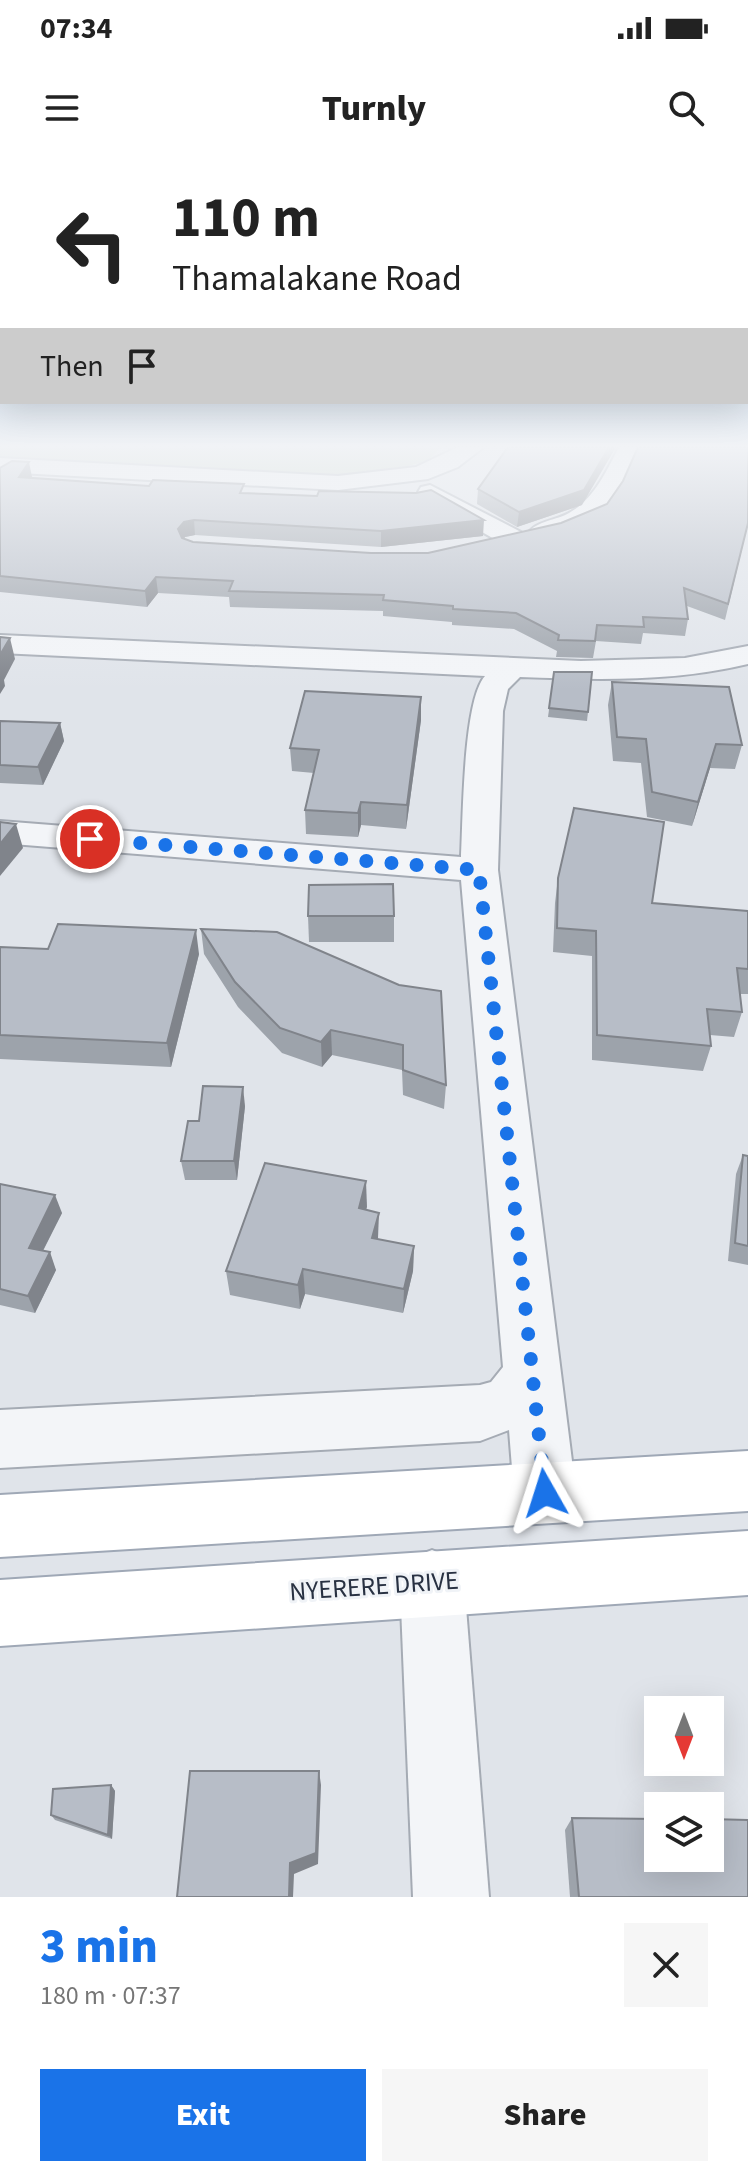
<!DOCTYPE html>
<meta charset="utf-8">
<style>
:root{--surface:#fff;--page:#f6f6f6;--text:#222;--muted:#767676;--accent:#1a73e8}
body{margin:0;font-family:"Source Sans 3",sans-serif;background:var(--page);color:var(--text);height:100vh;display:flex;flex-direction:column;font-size:30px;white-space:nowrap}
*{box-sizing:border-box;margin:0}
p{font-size:26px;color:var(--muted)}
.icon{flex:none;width:44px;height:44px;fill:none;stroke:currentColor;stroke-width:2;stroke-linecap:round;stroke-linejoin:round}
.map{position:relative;height:1737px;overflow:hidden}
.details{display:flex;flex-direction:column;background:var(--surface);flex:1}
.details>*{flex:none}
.hud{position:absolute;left:0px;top:0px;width:748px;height:244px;box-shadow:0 8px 32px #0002;background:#fff;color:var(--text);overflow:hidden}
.needle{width:52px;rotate:180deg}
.controls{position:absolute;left:644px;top:1536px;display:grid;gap:16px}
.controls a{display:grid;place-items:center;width:80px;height:80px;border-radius:0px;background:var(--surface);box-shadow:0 8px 32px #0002;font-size:40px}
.pin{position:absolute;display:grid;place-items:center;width:68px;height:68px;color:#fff;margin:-34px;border:4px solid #fff;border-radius:50%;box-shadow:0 2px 8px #0007}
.me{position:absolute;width:88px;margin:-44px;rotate:354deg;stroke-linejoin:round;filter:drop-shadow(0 0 6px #0008)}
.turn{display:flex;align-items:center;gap:28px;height:168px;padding:0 40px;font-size:36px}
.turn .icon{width:104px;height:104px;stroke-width:2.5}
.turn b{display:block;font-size:56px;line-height:68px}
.then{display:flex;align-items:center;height:76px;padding:0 40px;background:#0003;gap:16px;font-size:30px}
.round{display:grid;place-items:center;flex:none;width:84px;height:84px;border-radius:0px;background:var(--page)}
.headline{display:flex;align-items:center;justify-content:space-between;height:136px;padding:0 40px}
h1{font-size:48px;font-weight:800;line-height:60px;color:var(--accent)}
.action{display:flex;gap:16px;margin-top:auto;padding:16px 40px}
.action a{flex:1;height:92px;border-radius:0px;background:var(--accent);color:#fff;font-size:32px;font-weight:800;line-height:92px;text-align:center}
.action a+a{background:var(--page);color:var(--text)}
.status{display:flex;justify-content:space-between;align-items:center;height:56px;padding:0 40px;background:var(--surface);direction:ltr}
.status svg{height:22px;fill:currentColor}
header{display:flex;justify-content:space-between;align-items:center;height:104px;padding:0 40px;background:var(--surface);font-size:36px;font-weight:800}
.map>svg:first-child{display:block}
.green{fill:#c6d4c1}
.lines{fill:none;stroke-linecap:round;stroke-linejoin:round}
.minor-casing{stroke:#a5abb4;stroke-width:4}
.major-casing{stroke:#9fa8b6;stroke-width:4}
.minor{fill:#f3f5f8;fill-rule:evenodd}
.major{fill:#fff;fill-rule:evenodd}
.wall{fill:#9da3ab}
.shaded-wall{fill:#80848b}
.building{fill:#b7bdc7;stroke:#80848b;stroke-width:2}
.route{stroke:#1a73e8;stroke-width:14;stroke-dasharray:0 25.2}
.labels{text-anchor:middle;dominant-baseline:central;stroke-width:6;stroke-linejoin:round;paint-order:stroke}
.near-street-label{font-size:26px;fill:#283142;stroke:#f0f3f7}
</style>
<div class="status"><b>07:34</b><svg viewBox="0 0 49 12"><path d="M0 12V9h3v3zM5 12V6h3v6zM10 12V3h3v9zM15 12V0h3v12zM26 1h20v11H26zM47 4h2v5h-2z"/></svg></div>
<header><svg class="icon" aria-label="menu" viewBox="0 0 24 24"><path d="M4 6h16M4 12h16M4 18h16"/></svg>Turnly<svg class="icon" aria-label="search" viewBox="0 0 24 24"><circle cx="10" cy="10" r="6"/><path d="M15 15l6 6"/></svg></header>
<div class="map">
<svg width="748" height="1737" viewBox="0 0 748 1737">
<rect width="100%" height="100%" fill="#e0e4ea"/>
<path class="green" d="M0,287H441L428,301L338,323L0,305Z"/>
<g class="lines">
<g class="minor-casing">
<g id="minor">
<path d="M458,287H484L458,307L428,319L338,330L0,312V298L338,316L416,307Z"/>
<path d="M619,287H641C623,324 607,362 564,374C553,377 544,380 533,377L529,372C537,361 557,360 569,353C594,339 606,312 619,287Z"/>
<path d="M430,325L521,372L525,378L512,386L503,384L421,337L418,332L421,327Z"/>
<path d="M0,475L581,501L685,498L748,486V504C673,522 597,520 520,517L508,529L503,551L498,710L576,1333L567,1355L545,1363L523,1355L514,1333L509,1270L480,1281L0,1308V1250L480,1225L491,1222L503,1207L461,720L0,683V661L461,697C463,659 463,540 485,516L0,493Z"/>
<path d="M432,1390L455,1399L464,1422L489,1737H413L400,1422L409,1399Z"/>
</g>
</g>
<g class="major-casing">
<g id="major">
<path d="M748,1291V1351L0,1397V1335Z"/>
<path d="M748,1371V1435L0,1486V1420Z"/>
</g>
</g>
<use href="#minor" class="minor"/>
<use href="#major" class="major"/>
</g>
<g class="wall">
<path d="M0,308L32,317V318L245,333L483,376L381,387L195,375L185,377L184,379L193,382L371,393H428L748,364L725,460L687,446L688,459L685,476L643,473L641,484L596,481L593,498L556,497L557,491L514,469L452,465V462L383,456V451L230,447L229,437L158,433L147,447L0,432Z"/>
<path d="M478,329L582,345L517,367L477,344Z"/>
<path d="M554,512L588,552L587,561L548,557Z"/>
<path d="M612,522L742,585L735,609L710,608L692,666L647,657L641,603L613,601L608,545Z"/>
<path d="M421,537V560L406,669L361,665L358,677L306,674L305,650L314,613L292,611L290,588Z"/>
<path d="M0,561L60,563L64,581L43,625L0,623Z"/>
<path d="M558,718L652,743L748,751V834H740L742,852L734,877L710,875L711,886L703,911L592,900V796L553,792L555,743Z"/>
<path d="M308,756H394V782H309Z"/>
<path d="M201,769L399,825L446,925L444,949L403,935L402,910L332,895L322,907L282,893L238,847L204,794Z"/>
<path d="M0,787L199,794L171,907L0,899Z"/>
<path d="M245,946L237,1020H185L181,1001L199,961Z"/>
<path d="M743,995L748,996V1105L728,1101L736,1014Z"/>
<path d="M366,1021V1050L378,1079L414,1086L413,1111L403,1153L305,1134L300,1149L230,1135L226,1111Z"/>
<path d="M0,1024L62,1053L43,1091L56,1110L35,1153L0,1145Z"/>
<path d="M111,1625L115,1631L112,1679L55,1660L51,1655Z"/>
<path d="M572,1658L748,1737H570L565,1670Z"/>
</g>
<g class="shaded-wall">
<path d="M609,287H616L582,345L517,367L519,352Z"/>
<path d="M29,302L32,317L22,332L19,317Z"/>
<path d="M194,360L195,375L185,377L180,384L178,369L184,362Z"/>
<path d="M484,360L483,376L381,387V371Z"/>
<path d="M156,417L158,433L147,447L145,431Z"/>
<path d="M10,478L15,499L4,520L5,526L0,534V495Z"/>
<path d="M421,537V560L406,669L407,645Z"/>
<path d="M60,563L64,581L43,625L38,607Z"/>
<path d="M716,584L710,608L692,666L698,642Z"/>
<path d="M361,642V665L358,677V653Z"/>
<path d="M16,664L23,688L0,716V684Z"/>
<path d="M196,770L199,794L171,907L167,883Z"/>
<path d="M331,870L332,895L322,907L321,882Z"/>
<path d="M243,927L245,946L237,1020L234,1001Z"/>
<path d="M366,1021L367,1047L359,1074V1048Z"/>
<path d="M55,1035L62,1053L35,1106L29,1088Z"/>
<path d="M379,1053L378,1078L372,1103V1078Z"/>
<path d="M414,1086L413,1111L403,1153L404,1129Z"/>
<path d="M50,1092L56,1110L35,1153L28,1136Z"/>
<path d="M303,1109L305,1134L300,1149L298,1125Z"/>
<path d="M319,1611L321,1625L318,1704L294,1714L293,1737H289L290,1703Z"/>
<path d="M111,1625L115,1631L112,1679L108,1675Z"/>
</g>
<g class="building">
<path d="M508,287H609L584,330L519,352L478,329Z"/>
<path d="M638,287H748V363L728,444L684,428L688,459L643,457L644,467L597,465L595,481L558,480L559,475L516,453L453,449V446L383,440L384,435L229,431L233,421L156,417L145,431L0,416V308L12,301L29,302L19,317L149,326L153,320L244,324L240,333L317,336L319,331L416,333L431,330L484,360L381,371L194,360L184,362L178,369L182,378L193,382L371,393H428L561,363L607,344L623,321Z"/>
<path d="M0,477L10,478L0,495Z"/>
<path d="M554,512H592L588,552L549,548Z"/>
<path d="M612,522L729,527L742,585L716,584L698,642L652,632L646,579L617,577Z"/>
<path d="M305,531L421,537L407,645L361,642L358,653L305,650L319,590L290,588Z"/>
<path d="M0,561L60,563L38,607L0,605Z"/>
<path d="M574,648L664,662L652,743L748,751V809L737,808L742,852L707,849L711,886L597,875L596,771L557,768L558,718Z"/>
<path d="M0,662L16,664L0,684Z"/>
<path d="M393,724L394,756H308L309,725Z"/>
<path d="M58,764L196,770L167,883L0,875V787L48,789Z"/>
<path d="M201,769L277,772L399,825L441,831L446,925L403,910V885L331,870L321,882L280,868L235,822Z"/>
<path d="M203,926L243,927L234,1001H181L188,961H199Z"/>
<path d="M743,995L748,996V1086L735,1083Z"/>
<path d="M265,1003L366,1021L359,1048L379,1053L372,1078L414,1086L404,1129L303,1109L298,1125L226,1111Z"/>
<path d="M0,1024L55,1035L29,1088L50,1092L28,1136L0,1129Z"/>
<path d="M190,1611H319L316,1693L290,1703L289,1737H177Z"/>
<path d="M111,1625L108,1675L51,1655L53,1629Z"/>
<path d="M572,1658L658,1659V1698H710V1659L748,1660V1737H579Z"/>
</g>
<linearGradient id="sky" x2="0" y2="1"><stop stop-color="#89b3dc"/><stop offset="0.54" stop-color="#f1f3f6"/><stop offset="1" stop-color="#f1f3f6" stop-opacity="0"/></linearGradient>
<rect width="748" height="530" fill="url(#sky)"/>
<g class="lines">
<path class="route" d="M90,679L479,710L545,1333"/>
</g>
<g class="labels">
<g class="near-street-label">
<text transform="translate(374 1426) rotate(-4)">NYERERE DRIVE</text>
</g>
</g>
</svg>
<div class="controls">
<a><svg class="needle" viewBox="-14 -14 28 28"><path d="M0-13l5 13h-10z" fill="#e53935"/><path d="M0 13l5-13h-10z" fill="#767676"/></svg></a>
<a><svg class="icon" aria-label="layers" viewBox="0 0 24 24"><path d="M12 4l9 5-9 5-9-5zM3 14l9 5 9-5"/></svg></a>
</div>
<div class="pin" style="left:90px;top:679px;background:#d93025"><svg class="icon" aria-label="arrive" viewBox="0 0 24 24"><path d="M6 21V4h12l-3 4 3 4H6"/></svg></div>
<svg class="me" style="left:545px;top:1333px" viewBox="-20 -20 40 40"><path d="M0-17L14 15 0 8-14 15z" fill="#1a73e8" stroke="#fff" stroke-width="4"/></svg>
<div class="hud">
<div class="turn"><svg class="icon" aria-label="left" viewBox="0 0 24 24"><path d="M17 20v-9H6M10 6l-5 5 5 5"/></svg><div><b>110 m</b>Thamalakane Road</div></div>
<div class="then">Then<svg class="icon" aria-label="arrive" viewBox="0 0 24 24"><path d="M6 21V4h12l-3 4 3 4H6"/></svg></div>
</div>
</div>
<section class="details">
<div class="headline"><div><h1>3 min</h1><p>180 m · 07:37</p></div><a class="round"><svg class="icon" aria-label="close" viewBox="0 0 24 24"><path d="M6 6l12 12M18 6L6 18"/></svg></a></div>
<div class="action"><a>Exit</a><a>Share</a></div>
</section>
